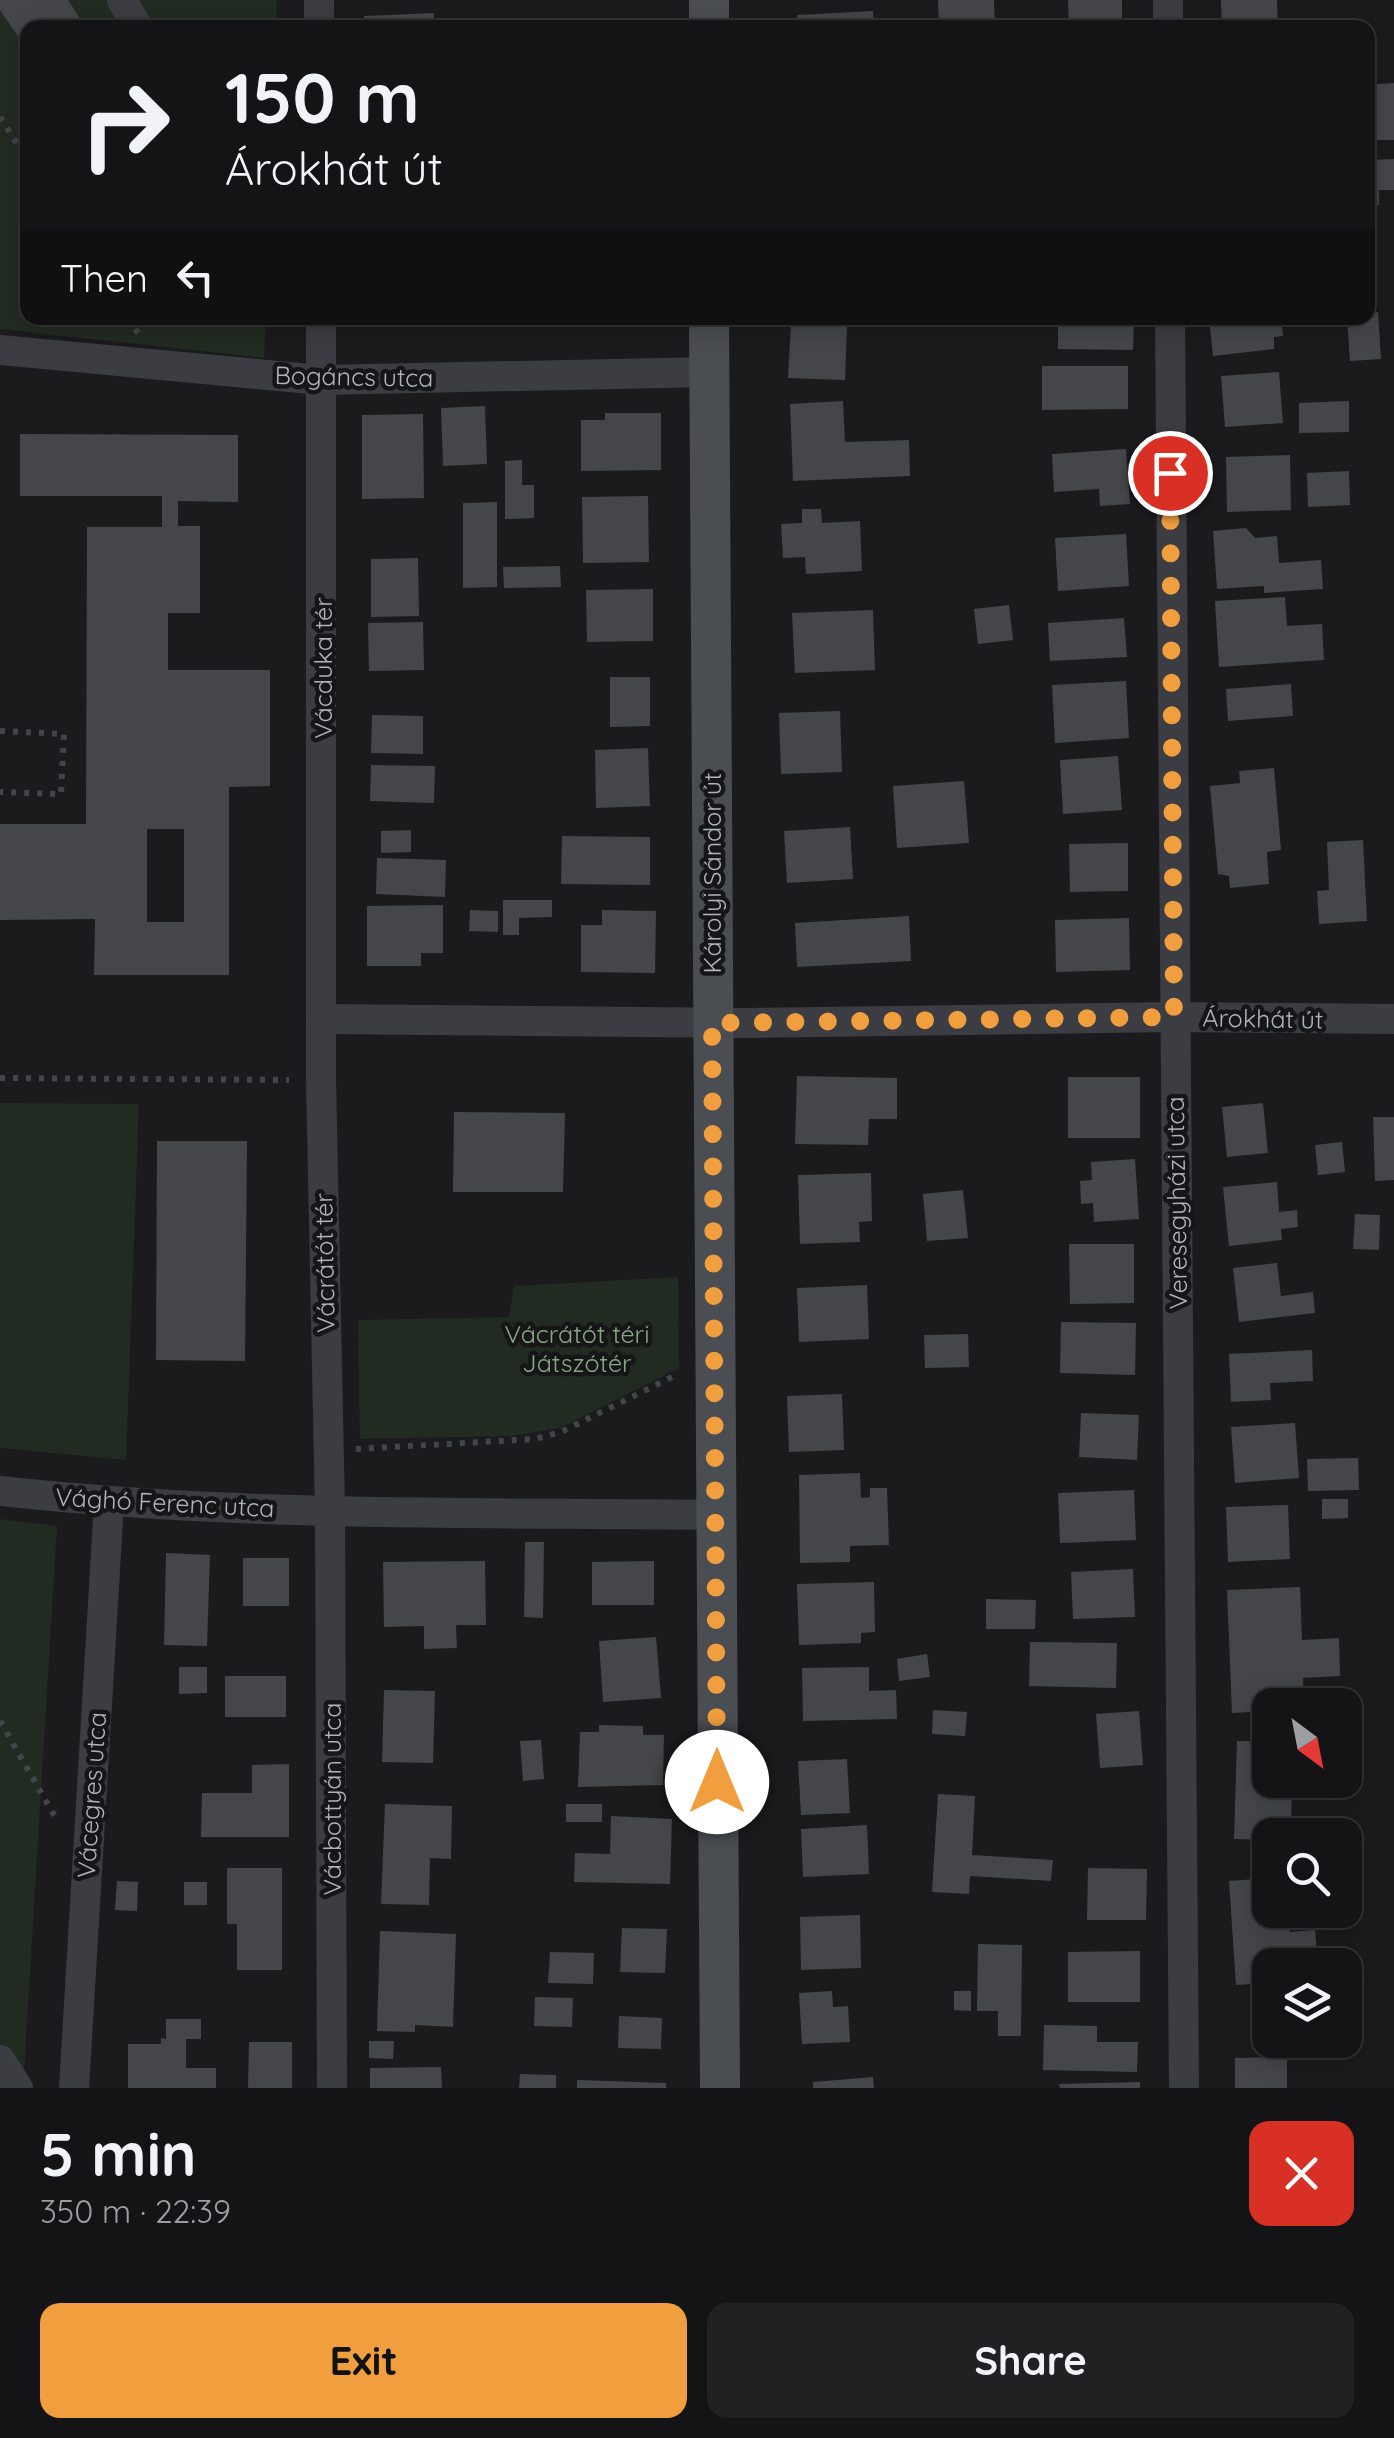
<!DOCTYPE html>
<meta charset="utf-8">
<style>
:root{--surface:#141416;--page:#212123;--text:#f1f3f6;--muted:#9d9ea1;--line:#333335;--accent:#f19f3e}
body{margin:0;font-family:Quicksand,sans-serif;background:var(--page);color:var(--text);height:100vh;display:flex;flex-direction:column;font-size:38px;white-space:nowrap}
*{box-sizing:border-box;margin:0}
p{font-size:32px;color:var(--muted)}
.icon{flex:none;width:55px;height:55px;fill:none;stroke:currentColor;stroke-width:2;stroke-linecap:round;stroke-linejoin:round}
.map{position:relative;height:2088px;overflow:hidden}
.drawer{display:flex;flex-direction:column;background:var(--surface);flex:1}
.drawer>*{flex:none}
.top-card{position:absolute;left:20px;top:20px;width:1355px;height:305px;border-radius:20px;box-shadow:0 5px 25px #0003,0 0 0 2px var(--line);background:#141416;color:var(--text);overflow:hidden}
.needle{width:65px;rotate:148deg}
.tools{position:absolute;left:1252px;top:1688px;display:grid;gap:20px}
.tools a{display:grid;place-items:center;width:110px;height:110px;border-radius:20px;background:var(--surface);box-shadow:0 5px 25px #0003,0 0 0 2px var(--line);font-size:50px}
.pin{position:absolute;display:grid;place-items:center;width:85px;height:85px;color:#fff;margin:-42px;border:5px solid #fff;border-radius:50%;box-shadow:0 2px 10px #0007}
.me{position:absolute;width:110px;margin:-55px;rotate:0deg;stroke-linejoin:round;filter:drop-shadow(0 0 8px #0008)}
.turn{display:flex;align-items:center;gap:35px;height:210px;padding:0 40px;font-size:45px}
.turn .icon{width:130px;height:130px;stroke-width:2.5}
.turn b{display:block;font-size:70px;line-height:85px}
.then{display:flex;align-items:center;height:95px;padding:0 40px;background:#0003;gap:20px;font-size:38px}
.round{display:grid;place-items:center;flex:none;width:105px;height:105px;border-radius:20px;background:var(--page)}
.headline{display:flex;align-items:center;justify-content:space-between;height:170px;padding:0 40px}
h1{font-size:60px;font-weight:700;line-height:75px}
.primary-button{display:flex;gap:20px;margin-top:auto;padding:20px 40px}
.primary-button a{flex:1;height:115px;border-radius:20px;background:var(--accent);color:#111;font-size:40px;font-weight:700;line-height:115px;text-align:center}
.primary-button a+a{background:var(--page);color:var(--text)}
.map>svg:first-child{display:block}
.green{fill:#222b22}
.building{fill:#45464a;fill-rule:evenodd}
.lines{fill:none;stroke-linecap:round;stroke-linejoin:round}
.path{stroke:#424549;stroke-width:6;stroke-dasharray:5 8;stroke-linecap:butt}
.street{stroke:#3c3d42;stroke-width:30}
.secondary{stroke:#4a4d52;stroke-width:40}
.route{stroke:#f19f3e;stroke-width:18;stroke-dasharray:0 32.4}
.labels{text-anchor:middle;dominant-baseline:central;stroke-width:9;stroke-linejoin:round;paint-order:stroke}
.street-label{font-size:25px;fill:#adb4bc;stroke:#161618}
.park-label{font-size:25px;fill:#87a785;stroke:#161618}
</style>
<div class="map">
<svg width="1394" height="2088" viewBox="0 0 1394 2088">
<rect width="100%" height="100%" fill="#1b1b1d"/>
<g class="green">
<path d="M0,0H277L276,27L28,28V318H266L264,358L0,329Z"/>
<path d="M0,1103L139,1104L126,1460L0,1448Z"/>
<path d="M678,1277L679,1368L560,1428L512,1436L360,1439L358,1320L509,1317L514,1286Z"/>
<path d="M0,1519L57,1526L23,2088H0Z"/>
</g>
<g class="building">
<path d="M0,0H68L86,28H28V51L0,10Z"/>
<path d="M938,0H994L995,28H939Z"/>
<path d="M1068,0H1122V28H1069Z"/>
<path d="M1221,0H1277L1278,28H1222Z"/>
<path d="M873,11L874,28H798L797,15Z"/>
<path d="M434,13V28H364V16Z"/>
<path d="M1394,83V140H1377V84Z"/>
<path d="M1394,159V190H1379V205H1368V160Z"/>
<path d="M1378,312L1381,359L1350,361L1347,318H1368V313Z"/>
<path d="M366,318H431V326L367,327Z"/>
<path d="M1058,318H1134L1133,350L1058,349Z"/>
<path d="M1209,318H1281L1283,336L1274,337V349L1213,356Z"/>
<path d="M791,323L847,326L845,380L788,378Z"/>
<path d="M1042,366H1128V409L1042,410Z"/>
<path d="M1279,372L1283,423L1225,427L1221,376Z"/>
<path d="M843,401L845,442L909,440L910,476L793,481L790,404Z"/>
<path d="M1349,401V432L1299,433V403Z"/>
<path d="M485,406L487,464L443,466L441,408Z"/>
<path d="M605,413H661V470L581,471V420H605Z"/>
<path d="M423,414L424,498L362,499V415Z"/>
<path d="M20,434L238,435V502L178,501V526H200V613H168V670H270V786L229,787V975H94L95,919L0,920V824H86L87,527H162V496H20ZM147,829H184V922H147Z"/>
<path d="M1126,449L1130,504L1100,506L1099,489L1054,492L1052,454Z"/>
<path d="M1290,455L1291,510L1227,512L1226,457Z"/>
<path d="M522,460V485H534V518L505,519V461Z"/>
<path d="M1349,471L1350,505L1308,507L1307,473Z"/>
<path d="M648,496L649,562L583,563L582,497Z"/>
<path d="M497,502V587L463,588V503Z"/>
<path d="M802,509H821L822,523L860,521L862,571L806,574L805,557L783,558L781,524L802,523Z"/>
<path d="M1246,528L1255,538L1277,536L1279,563L1321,560L1323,589L1264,593V586L1217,589L1213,531Z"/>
<path d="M1126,534L1129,586L1058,591L1055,538Z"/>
<path d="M418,558L419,616L371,617V559Z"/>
<path d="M560,566L561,587L504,588L503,567Z"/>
<path d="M653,589V641L587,642L586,590Z"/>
<path d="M1285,597L1287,626L1322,624L1324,660L1219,667L1215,601Z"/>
<path d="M1009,605L1013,640L978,644L974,609Z"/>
<path d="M873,610L875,670L795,673L792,613Z"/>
<path d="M1124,618L1127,657L1050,661L1048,623Z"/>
<path d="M423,622L424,670L369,671L368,623Z"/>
<path d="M610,677H650V726L610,727Z"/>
<path d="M1126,681L1129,738L1055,743L1052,685Z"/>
<path d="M1291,684L1293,716L1228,721L1226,689Z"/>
<path d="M840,711L842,772L781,774L779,713Z"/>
<path d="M372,715L423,716V754L371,753Z"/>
<path d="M648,748L650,806L596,808L595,750Z"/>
<path d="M1118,756L1122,810L1063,814L1060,760Z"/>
<path d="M371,765L435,766L434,803L370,801Z"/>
<path d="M1274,768L1281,850L1267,852L1269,884L1230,888L1229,876L1218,874L1210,786L1240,783L1239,771Z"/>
<path d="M964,781L969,843L897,848L893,786Z"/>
<path d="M850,827L853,879L787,883L784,831Z"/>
<path d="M411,830V852L381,853V831Z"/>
<path d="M562,836L650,837V885L561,884Z"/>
<path d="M1363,840L1367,921L1319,924L1317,891L1329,890L1327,842Z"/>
<path d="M1128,843V891L1070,892L1069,844Z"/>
<path d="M377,858L446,860L445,897L376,894Z"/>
<path d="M503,900H552V917L519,918V935H503Z"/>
<path d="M443,905V953H421V966H367V906Z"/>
<path d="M470,910L498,911V932L469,931Z"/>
<path d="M602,910L656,911L655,973L581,972V925H602Z"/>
<path d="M909,916L911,961L797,967L795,923Z"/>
<path d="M1129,918L1130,970L1056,972L1055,920Z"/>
<path d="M797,1076L897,1078V1119H869L868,1145L795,1144Z"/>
<rect x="1068" y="1077" width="72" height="61"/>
<path d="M1263,1103L1268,1153L1227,1157L1222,1107Z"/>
<path d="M454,1112L565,1113L563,1192H453Z"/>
<path d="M1373,1117H1394V1180L1375,1181Z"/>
<path d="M157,1141H247L245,1361L156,1360Z"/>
<path d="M1342,1142L1345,1172L1318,1175L1315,1145Z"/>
<path d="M1135,1159L1139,1219L1094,1222L1093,1203L1081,1204L1080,1181L1092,1180L1091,1162Z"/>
<path d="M871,1173L872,1221L859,1222L860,1242L800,1244L798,1175Z"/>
<path d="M1277,1182L1279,1212L1297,1210L1298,1227L1281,1229L1282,1240L1229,1246L1223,1187Z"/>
<path d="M963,1190L968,1238L927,1241L923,1194Z"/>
<path d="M1355,1214L1380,1215L1379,1250L1353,1249Z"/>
<path d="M1069,1244H1134V1303L1070,1304Z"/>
<path d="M1277,1263L1281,1296L1313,1292L1315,1313L1239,1322L1233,1268Z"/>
<path d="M867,1285L869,1339L799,1342L797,1288Z"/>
<path d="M1061,1322L1136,1323L1135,1375L1060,1373Z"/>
<path d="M968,1334L969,1367L925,1368L924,1335Z"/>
<path d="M1312,1350L1313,1381L1270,1383L1271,1400L1231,1402L1229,1354Z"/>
<path d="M842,1394L844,1450L789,1452L787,1396Z"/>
<path d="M1081,1413L1139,1415L1137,1460L1079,1457Z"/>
<path d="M1295,1423L1299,1478L1235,1483L1231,1427Z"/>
<path d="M1358,1458L1359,1490L1308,1491L1307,1459Z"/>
<path d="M860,1473L861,1498L870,1497V1488H887L889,1545L850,1546V1562L800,1563L799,1475Z"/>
<path d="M1134,1490L1136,1540L1060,1543L1058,1493Z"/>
<path d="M1322,1499H1348V1518L1322,1519Z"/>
<path d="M1288,1505L1290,1559L1228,1562L1226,1507Z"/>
<path d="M525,1542H544L543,1618L524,1617Z"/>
<path d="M166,1553L210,1555L207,1646L164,1645Z"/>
<rect x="243" y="1558" width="46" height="48"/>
<path d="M485,1561L486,1625H456L457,1648L424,1649V1626L384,1627L383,1562Z"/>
<path d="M654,1561V1605H592V1562Z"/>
<path d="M1133,1569L1135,1617L1073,1619L1071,1572Z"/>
<path d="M874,1582L875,1632L861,1633V1643L799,1645L797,1584Z"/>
<path d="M1300,1587L1302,1640L1339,1638L1340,1676L1303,1678L1304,1705H1270V1711L1232,1713L1227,1590Z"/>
<path d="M986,1599L1036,1600L1035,1629H986Z"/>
<path d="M656,1637L661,1698L603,1702L599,1641Z"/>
<path d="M1030,1642L1117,1643L1116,1688L1029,1686Z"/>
<path d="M927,1654L930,1677L899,1681L897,1659Z"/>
<path d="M179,1667H207V1693L179,1694Z"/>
<path d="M869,1667V1691L896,1690L897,1719L803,1721L802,1668Z"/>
<rect x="225" y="1676" width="61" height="41"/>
<path d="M384,1690L435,1691L433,1763L382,1762Z"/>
<path d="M933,1710L967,1712L965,1736L932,1734Z"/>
<path d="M1139,1711L1143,1765L1100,1768L1096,1714Z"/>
<path d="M599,1725L643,1726V1735H664L663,1785L578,1787L580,1732H599Z"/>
<path d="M541,1740L544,1779L523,1781L520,1741Z"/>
<path d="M1237,1741H1270V1780H1292L1291,1835H1270V1840L1234,1839Z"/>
<path d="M847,1759L850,1813L801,1815L798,1761Z"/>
<path d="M289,1764V1837H201L202,1793H252V1765Z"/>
<path d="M938,1794L975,1796L972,1855L1053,1860L1051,1881L970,1876L969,1894L932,1892Z"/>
<path d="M385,1804L452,1806L451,1859L430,1858L429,1905L381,1904Z"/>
<rect x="566" y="1804" width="36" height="18"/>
<path d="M611,1816L672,1819L670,1884L574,1882L575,1853L610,1854Z"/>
<path d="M867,1825L869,1874L803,1877L801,1829Z"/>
<path d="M227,1868H282V1970H237V1924H227Z"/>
<path d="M1088,1868L1147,1869L1146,1920H1087Z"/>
<path d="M1270,1878V1910H1288L1290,1932L1315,1930L1318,1965H1270V1983L1236,1985L1229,1881Z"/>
<path d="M117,1881L138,1882L137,1911L115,1910Z"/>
<rect x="184" y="1882" width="23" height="23"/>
<path d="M860,1915L861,1968L801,1970L800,1917Z"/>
<path d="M622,1928L667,1929L665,1973L620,1972Z"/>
<path d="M380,1931L456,1934L453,2027L415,2025V2032L377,2031Z"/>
<path d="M978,1944L1022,1945L1021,2036H998V2011H977Z"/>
<path d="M1140,1951V2002H1068V1952Z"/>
<path d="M550,1952L594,1953L593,1984L548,1983Z"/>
<path d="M832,1991L833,2007L848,2006L850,2042L802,2044L799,1993Z"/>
<path d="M954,1991H971V2011L954,2010Z"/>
<path d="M535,1997L573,1998L572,2027L534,2026Z"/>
<path d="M619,2016L662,2018L661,2049L618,2048Z"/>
<path d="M166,2019H201V2039H186V2068H216V2088H128V2044H161V2038L166,2039Z"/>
<path d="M1044,2025L1097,2026V2042H1138L1137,2072L1043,2070Z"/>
<path d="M369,2041H394L393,2059L369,2058Z"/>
<path d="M249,2042H292V2088H248Z"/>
<path d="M1287,2057V2088H1235V2058Z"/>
<path d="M441,2067L442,2088H370V2068Z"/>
<path d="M520,2074L556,2075V2088H519Z"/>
<path d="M873,2077L874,2088H813V2082Z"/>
<path d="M577,2080L666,2083V2088H577Z"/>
<path d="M1140,2082V2088H1060L1059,2084Z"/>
</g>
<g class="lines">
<g class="path">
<path d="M0,117L28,161"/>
<path d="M128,318L138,333"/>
<path d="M0,731L64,734L61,794L0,792"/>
<path d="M0,1078L289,1080"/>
<path d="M356,1449L535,1439L561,1432L678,1374"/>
<path d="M0,1721L58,1822"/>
</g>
<g class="street">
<path d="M122,0L138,28"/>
<path d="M319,0V28"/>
<path d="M1168,0V28"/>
<path d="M321,318V1080L330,1510L332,2088"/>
<path d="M1170,318L1184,2088"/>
<path d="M0,350L321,380L709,372"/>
<path d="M323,1019L745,1023L1174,1017L1394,1019"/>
<path d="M0,1491C237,1517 477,1512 715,1515"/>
<path d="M0,2060L18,2088"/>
<path d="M74,2088L109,1503"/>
</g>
<g class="secondary">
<path d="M709,0V28"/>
<path d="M709,318L720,2088"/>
</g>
</g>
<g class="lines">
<path class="route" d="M717,1782L712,1023L1174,1017L1170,473"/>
</g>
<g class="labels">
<g class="street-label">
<text transform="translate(354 376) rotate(1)">Bogáncs utca</text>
<text transform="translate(322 668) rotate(-90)">Vácduka tér</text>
<text transform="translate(711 873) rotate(-90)">Károlyi Sándor út</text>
<text transform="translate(1263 1018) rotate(1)">Árokhát út</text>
<text transform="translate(1176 1203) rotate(-91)">Veresegyházi utca</text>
<text transform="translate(324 1263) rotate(-91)">Vácrátót tér</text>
<text transform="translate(165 1502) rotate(3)">Vághó Ferenc utca</text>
<text transform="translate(91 1795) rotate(-86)">Vácegres utca</text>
<text transform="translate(331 1799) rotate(-90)">Vácbottyán utca</text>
</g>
<g class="park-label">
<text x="577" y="1333">Vácrátót téri<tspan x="577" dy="29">Játszótér</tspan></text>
</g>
</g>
</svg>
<div class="tools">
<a><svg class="needle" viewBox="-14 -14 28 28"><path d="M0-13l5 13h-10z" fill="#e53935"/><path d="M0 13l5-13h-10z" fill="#9d9ea1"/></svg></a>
<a><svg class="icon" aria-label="search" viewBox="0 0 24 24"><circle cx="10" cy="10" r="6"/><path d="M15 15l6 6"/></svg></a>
<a><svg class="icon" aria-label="layers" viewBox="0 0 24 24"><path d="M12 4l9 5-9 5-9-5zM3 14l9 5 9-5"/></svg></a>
</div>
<div class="pin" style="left:1170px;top:473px;background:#d93025"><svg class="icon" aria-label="arrive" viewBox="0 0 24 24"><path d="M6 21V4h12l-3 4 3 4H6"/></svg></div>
<svg class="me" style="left:717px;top:1782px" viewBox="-20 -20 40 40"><circle r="19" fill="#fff"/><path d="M0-13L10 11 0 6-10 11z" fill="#f19f3e"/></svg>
<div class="top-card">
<div class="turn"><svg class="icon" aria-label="right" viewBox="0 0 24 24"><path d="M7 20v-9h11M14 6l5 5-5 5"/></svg><div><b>150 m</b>Árokhát út</div></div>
<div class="then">Then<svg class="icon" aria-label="left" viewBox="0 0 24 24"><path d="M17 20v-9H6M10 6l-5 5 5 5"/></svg></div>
</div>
</div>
<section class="drawer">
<div class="headline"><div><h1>5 min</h1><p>350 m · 22:39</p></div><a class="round" style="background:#d93025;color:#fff"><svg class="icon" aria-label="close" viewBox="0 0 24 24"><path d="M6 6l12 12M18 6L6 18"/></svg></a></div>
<div class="primary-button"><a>Exit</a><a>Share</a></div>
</section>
